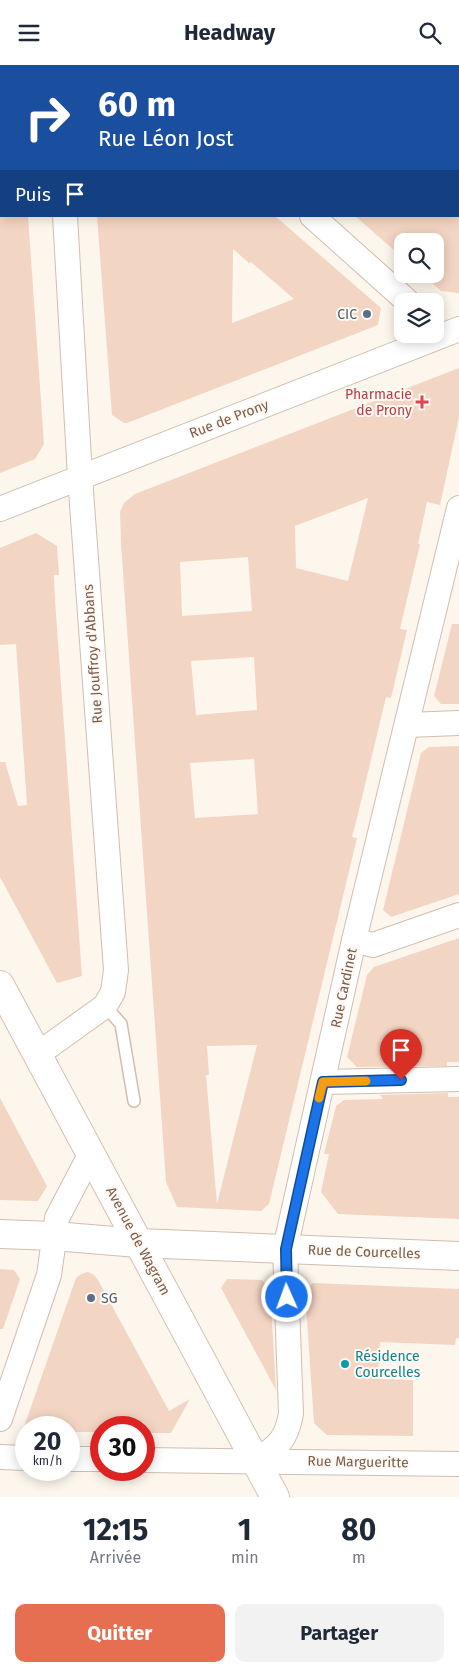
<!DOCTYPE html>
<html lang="fr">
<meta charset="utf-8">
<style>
:root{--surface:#fff;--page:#f2f2f3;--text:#1f2937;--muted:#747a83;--accent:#e76f51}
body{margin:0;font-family:"Fira Sans",sans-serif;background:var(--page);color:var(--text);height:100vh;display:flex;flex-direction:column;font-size:19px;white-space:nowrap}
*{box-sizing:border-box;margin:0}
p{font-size:16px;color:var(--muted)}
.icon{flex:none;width:28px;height:28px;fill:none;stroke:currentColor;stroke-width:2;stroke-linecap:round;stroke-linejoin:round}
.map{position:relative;height:1432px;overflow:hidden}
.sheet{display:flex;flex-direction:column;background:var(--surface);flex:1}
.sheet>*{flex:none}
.banner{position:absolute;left:0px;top:0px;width:460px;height:152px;box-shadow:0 2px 12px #0003;background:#1a4fa0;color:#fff;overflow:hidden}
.fabs{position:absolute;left:394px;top:168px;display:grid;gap:10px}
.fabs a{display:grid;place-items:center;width:50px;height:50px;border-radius:10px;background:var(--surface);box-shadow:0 2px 12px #0003;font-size:25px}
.speed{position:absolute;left:15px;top:1351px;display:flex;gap:10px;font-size:25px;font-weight:700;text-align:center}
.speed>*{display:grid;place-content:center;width:65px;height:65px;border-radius:50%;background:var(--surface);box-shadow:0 2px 12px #0003;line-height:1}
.speed small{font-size:12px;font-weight:400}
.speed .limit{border:8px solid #d22;background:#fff;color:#111}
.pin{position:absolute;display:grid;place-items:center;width:42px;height:42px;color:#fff;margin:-51px -21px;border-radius:50% 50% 50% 0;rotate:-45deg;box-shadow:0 0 5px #0007}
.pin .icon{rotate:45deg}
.me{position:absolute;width:55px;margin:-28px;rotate:358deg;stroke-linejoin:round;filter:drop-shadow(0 0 4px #0008)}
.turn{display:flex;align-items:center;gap:18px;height:105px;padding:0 15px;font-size:22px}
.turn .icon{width:65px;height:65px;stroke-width:2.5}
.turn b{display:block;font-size:35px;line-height:42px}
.then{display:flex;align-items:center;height:48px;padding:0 15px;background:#0003;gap:10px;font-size:19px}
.eta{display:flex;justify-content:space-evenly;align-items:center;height:85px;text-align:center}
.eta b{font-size:30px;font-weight:700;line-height:35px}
.action{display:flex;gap:10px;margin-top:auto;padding:10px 15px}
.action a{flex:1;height:58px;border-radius:10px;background:var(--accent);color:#fff;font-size:20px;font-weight:700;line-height:58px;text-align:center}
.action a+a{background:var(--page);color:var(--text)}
header{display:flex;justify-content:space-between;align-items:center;height:65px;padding:0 15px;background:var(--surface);font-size:22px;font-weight:700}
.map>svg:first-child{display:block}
.building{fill:#f3d5c3;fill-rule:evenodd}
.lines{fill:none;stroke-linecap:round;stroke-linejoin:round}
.service-casing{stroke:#d1beb0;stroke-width:14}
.minor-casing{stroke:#d1beb0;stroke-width:26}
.tertiary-casing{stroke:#d1beb0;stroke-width:30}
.secondary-casing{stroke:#d6c0b0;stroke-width:30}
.service{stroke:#fff;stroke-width:11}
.minor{stroke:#fff;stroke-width:24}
.tertiary{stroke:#fff;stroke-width:28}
.secondary{stroke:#fff;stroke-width:28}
.route-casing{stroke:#114b97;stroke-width:12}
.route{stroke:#1a73e8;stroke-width:9}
.slow{stroke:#f59e0b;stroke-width:9}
.service-dot{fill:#5c6f8a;stroke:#fffaf3;stroke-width:2}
.health-dot{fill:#e0444e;stroke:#fffaf3;stroke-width:2}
.culture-dot{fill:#0f9aa8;stroke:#fffaf3;stroke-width:2}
.labels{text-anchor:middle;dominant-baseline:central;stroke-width:4;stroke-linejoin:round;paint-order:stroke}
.service-label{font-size:14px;fill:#4e5e75;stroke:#fffaf3;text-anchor:end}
.health-label{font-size:14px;fill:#be3a42;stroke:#fffaf3;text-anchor:end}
.street-label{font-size:14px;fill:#7a5c4d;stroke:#fffaf3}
.culture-label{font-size:14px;fill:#0d838f;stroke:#fffaf3;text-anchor:start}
</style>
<header><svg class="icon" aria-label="menu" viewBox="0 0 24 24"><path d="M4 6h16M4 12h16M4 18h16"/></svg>Headway<svg class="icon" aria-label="search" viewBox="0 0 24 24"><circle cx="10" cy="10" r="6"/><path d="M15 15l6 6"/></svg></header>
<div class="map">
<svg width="459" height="1432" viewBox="0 0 459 1432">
<rect width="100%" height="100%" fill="#fdf6ec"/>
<g class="building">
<path d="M0,151H28L44,379L35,394L0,408Z"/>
<path d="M97,151H275L381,243L378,260L127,358H124L112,350ZM233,184L249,198L251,197L294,234L232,258Z"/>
<path d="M355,151H459V228L441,226L422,209H435V176H402V192Z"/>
<path d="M459,303V352L440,440L427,437L418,479H420L400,564L407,565L391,633L386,632L358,749L352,772L357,773L269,1139L261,1146L177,1142L166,1117L121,479L120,447L124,438L135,429ZM368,433L348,516L296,503L295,461ZM248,492L252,546L182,551L180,497ZM254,592L257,645L196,650L191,596ZM254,694L258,749L195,753L190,698ZM257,980L217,1139L206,1010H209L207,981Z"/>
<path d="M36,468L57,481L59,510H54L55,535L82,911L57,918L0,812V697H5L18,741L27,740L16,579L0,580V483Z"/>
<path d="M452,559H459V639H441L434,631Z"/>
<path d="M459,681V829L391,852L383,845L421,688L429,682Z"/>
<path d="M459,873V997H447V1001L357,1002L347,992L367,910L374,902Z"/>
<path d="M448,1028V1032H459V1154L338,1149L321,1127L329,1089H324L336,1041L344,1035L383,1034L380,1030Z"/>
<path d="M0,1033L47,1121L38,1136L0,1135Z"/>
<path d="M0,1204L14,1205L20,1214L3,1264H0Z"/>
<path d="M88,1207L94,1210L98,1215L169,1346L190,1334L171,1368H144V1362H101V1367H69V1362H24L76,1213L81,1209Z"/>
<path d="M227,1214L262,1215L270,1223L276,1325L221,1223Z"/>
<path d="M313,1218L459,1224V1273H456L455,1280L380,1277L378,1314L413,1315V1371L327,1370L314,1358L305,1225Z"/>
</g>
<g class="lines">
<g class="service-casing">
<path id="service" d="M105,941L121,959L134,1036"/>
</g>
<g class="minor-casing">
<g id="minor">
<path d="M56,0L57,1"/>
<path d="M143,0L144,1"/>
<path d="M312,151L407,236"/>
<path d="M0,444L459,264"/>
<path d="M407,660L459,658"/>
<path d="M354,875L373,880L459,850"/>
<path d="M38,989L105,941L113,927L116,905L80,412L65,151"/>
<path d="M323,1017L459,1014"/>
<path d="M0,1354L49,1210L57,1153L91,1088"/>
<path d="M0,1392L26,1393"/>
<path d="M69,1394H101"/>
<path d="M144,1395L459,1399"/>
<path d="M256,1396C278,1381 286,1376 291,1349L285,1184L354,875L459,443"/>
</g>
</g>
<g class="tertiary-casing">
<path id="tertiary" d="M0,1169L54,1171L138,1178L459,1191"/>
</g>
<g class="secondary-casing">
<path id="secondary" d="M0,920L275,1432"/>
</g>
<use href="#service" class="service"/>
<use href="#minor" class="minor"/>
<use href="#tertiary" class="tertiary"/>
<use href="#secondary" class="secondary"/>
</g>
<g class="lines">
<g class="route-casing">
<path id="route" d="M287,1232L286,1184L323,1017L401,1015"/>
</g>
<use href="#route" class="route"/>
<path class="slow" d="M319,1033L323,1017L366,1016"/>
</g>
<g class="service-dot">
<circle cx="367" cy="249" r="5"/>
<circle cx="91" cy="1233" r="5"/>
</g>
<path class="health-dot" d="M419.5 329.5h5v5h5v5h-5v5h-5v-5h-5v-5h5z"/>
<circle class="culture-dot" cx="345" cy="1299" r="5"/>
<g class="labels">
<g class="service-label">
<text x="357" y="249">CIC</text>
<text x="101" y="1233" text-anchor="start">SG</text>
</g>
<g class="health-label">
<text x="412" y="329">Pharmacie<tspan x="412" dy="16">de Prony</tspan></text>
</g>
<g class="street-label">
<text transform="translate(229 354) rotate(-21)">Rue de Prony</text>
<text transform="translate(93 589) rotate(-94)">Rue Jouffroy d'Abbans</text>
<text transform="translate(344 923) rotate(-78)">Rue Cardinet</text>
<text transform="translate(138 1176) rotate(62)">Avenue de Wagram</text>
<text transform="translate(364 1187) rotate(2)">Rue de Courcelles</text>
<text transform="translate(358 1397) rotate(1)">Rue Margueritte</text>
</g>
<g class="culture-label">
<text x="355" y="1291">Résidence<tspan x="355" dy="16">Courcelles</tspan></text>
</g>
</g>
</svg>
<div class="fabs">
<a><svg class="icon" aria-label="search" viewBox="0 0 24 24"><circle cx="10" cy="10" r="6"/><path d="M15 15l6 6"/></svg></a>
<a><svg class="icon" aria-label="layers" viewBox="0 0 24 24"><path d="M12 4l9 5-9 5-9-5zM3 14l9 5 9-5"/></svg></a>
</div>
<div class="speed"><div>20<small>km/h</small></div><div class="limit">30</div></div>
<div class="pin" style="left:401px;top:1015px;background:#d93025"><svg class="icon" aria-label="arrive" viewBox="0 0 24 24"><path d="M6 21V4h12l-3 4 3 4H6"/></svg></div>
<svg class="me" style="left:287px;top:1232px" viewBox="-20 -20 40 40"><circle r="17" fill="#1a73e8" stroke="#fff" stroke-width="3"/><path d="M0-11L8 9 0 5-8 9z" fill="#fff"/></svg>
<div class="banner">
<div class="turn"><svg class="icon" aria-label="right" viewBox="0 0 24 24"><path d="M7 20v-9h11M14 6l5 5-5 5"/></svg><div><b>60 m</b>Rue Léon Jost</div></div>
<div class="then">Puis<svg class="icon" aria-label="arrive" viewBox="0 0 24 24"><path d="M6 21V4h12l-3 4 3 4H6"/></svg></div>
</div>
</div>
<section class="sheet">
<div class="eta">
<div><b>12:15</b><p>Arrivée</p></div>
<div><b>1</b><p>min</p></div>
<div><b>80</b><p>m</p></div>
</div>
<div class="action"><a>Quitter</a><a>Partager</a></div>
</section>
